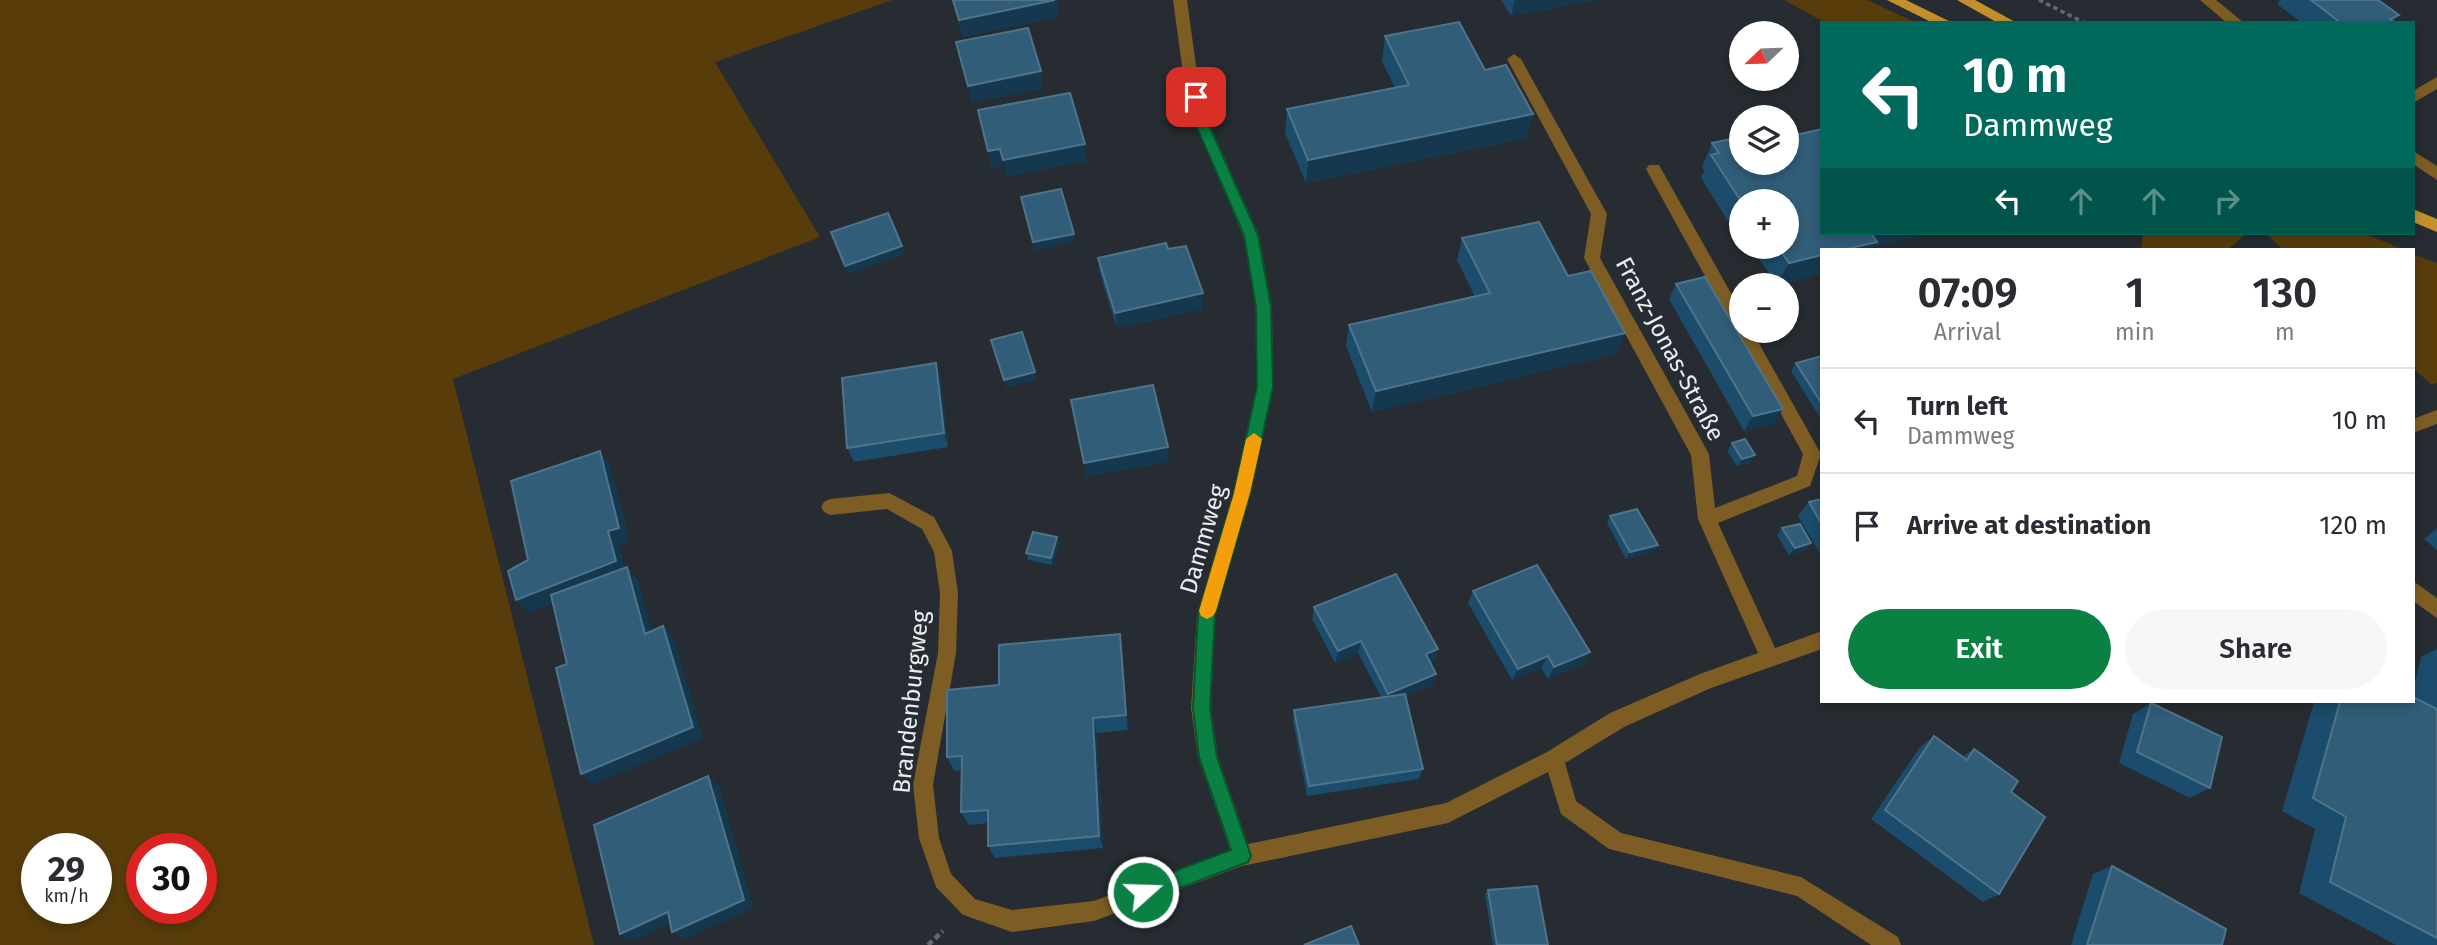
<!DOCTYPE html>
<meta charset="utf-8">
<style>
:root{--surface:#fff;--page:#f7f7f7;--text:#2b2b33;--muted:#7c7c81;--line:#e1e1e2;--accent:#0b8043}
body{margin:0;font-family:"Fira Sans",sans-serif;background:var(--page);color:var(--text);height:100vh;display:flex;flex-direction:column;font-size:26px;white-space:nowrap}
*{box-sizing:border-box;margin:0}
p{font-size:23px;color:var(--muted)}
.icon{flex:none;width:38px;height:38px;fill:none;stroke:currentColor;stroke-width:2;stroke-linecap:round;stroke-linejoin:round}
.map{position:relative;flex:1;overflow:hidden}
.details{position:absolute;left:1820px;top:248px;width:595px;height:455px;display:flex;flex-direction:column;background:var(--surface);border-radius:0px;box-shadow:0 4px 10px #0003}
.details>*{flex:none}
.guide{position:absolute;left:1820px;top:21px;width:595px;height:214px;border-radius:0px;box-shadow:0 4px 10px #0003;background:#00695c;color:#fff;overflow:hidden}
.needle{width:46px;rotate:247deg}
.controls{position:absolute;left:1729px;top:21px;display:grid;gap:14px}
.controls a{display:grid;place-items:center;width:70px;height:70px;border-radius:50%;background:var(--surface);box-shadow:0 4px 10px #0003;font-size:35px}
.speed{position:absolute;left:21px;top:833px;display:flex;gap:14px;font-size:35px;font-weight:700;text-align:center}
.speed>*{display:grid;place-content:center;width:91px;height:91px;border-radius:50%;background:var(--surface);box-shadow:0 4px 10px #0003;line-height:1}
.speed small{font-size:18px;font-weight:400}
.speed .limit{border:10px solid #d22;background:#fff;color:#111}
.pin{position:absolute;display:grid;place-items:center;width:60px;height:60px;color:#fff;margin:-30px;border-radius:14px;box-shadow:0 4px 10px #0006}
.me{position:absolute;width:77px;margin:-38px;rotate:70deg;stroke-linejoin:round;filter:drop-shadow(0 0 5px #0008)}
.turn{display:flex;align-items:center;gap:24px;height:147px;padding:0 28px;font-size:32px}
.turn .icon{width:91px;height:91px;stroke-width:2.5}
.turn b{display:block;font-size:49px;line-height:60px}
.lanes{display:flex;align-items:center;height:66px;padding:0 28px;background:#0003;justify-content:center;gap:35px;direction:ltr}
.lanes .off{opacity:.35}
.eta{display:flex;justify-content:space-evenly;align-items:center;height:119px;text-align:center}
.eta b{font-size:42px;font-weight:600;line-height:49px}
.primary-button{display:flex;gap:14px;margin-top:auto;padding:14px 28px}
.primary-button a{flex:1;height:80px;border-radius:42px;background:var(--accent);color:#fff;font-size:28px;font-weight:600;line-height:80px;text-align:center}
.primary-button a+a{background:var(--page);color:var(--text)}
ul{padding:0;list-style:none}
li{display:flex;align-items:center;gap:21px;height:105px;padding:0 28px;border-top:2px solid var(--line)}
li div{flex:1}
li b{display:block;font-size:26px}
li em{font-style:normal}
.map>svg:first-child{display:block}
.green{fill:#583d0a;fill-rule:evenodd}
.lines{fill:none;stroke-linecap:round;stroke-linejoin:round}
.path-far1{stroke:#64696e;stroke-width:3.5;stroke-dasharray:4.5 3.5;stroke-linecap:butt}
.path{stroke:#64696e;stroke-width:4.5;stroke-dasharray:6 3.5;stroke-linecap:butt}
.street{fill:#7d5d24;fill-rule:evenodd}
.primary{fill:#c4902c;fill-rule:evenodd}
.wall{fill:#1b4c6b}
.shaded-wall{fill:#16384e}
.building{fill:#315d79;stroke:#4e748c;stroke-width:2}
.route{fill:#0b8043;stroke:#07532c;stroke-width:2}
.slow{fill:#f59e0b}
.labels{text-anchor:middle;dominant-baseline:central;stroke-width:7;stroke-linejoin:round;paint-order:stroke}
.street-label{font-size:24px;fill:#e9edf1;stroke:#262c31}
</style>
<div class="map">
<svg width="2437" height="945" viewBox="0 0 2437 945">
<rect width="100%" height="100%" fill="#262c31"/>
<g class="green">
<path d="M0,0H892L715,62L820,237L453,379L594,945H0ZM37,849H96V908H37ZM142,849H201V908H142Z"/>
<path d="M1784,0H1867L1917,23H1826Z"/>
<path d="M2143,233H2247L2227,250H2141Z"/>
<path d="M2265,233H2363L2405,250H2284Z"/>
<path d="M2413,254L2437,263V383L2432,385L2413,368Z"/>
</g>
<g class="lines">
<path class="path-far1" d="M2039,0L2085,23"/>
<path class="path" d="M928,945L943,931"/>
<g class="street">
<path d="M1173,0H1187L1197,73L1209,123L1259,235L1272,307L1273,387L1251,493L1215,615L1211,708L1218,757L1248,844L1446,803L1547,752L1610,713L1700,674L1758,653L1698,519L1691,455L1584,258L1591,214L1507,59L1514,54L1521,59L1607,214L1600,258L1709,454L1715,508L1797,476L1803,454L1646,169L1649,165H1659L1741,311V331H1752L1821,454L1810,486L1718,523L1775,648L1822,631V649L1711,688L1624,727L1565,763L1576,801L1621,833L1801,877L1898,937L1901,945H1871L1797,896L1609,849L1561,814L1548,772L1448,823L1242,866L1094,921L1012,932L969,917L962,914L936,887L919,838L913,785L938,653L940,593L934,552L922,529L887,509L830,515L824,512L821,507L824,502L830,499L889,493L895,496L934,517L952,551L958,593L956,653L933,785L939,838L951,874L975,899L1012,910L1094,901L1230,850L1198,757L1191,708L1197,615L1233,493L1257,387L1256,307L1243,235L1195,123L1183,73Z"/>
<path d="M2200,0H2216L2244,23H2227Z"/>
<path d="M2437,77V89L2413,103V91Z"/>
<path d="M2413,151L2437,166V180L2413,164Z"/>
<path d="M2437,410V424L2413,433V419Z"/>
<path d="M2413,581L2437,598V618L2413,601Z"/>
</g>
<g class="primary">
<path d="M1887,0H1906L1953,23H1933Z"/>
<path d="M1957,0H1975L2017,23H1998Z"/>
<path d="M2413,209L2437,219V232L2413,222Z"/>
</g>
</g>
<g class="wall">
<path d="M952,0H1057L1059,17L963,37Z"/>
<path d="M1501,0H1596L1511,16Z"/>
<path d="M2280,0H2378L2399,15L2393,22L2395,23H2302L2277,4Z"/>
<path d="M1385,36L1527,138L1306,183L1285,133L1287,109L1395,88L1382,61Z"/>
<path d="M1796,135L1917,236L1874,247L1822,250V274L1777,285L1751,247H1787V201H1741V218L1728,221L1701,178L1704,171L1702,167L1712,143L1741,163Z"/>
<path d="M1462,238L1568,276L1625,333L1616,354L1372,412L1346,346L1349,325L1475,297L1457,260Z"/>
<path d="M1168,249L1203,293V309L1117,328L1100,274L1098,258Z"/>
<path d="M1676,284L1774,424L1744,431L1669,299Z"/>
<path d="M1822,356V421L1791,371L1796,363Z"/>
<path d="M936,363L941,379L948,447L854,462L847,448Z"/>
<path d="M1732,443L1755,455L1750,463L1737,466L1727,451Z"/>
<path d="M1822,499V557L1798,516L1809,502Z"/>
<path d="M1610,516L1658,545L1653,552L1626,559L1607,523Z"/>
<path d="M1782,528L1811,543L1805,550L1789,555L1777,535Z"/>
<path d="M2437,528V550L2424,539Z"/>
<path d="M1057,537L1059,544L1052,565L1028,560L1026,553Z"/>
<path d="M1473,591L1583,664L1548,679L1541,668L1512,680L1468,603Z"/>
<path d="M1314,607L1438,649L1434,661L1430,662L1436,674L1432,685L1406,696L1423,769L1419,779L1307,796L1293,721L1294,710L1381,697L1358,653L1335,663L1312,619Z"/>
<path d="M2437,649V945H2396L2299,893L2315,829L2282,811L2314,702H2413V690L2421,657Z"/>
<path d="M1122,651L1128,730L1097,733L1103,848L995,858L988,846V823L969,825L961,812L962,770L954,771L947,757L999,685Z"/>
<path d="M2151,703L2210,788L2190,798L2119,763L2133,714Z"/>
<path d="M1934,736L1962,757L1974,749L2011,792L1999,894L1983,902L1871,819L1920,747Z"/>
<path d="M2112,866L2222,945H2071L2093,874Z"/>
<path d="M1488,890L1548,945H1493L1485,894Z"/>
</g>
<g class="shaded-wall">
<path d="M1057,0L1059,17L963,37L959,20Z"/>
<path d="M1515,0H1596L1511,16Z"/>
<path d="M1041,71L1043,89L971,103L968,86Z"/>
<path d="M1533,114L1527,138L1306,183L1308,160Z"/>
<path d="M1085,144L1087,161L1006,177L1003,160Z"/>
<path d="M1000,149L1003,166L991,168L988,151Z"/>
<path d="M1759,193L1755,201H1741V218L1728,221L1739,198Z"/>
<path d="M1866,233H1919L1917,236L1874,247L1872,250H1842Z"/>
<path d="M1074,234L1075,242L1034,251L1033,242Z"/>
<path d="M902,246L905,254L848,274L845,266Z"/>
<path d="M1822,255V274L1777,285L1789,263Z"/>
<path d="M1203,293V309L1117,328L1115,313Z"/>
<path d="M1625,333L1616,354L1372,412L1376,391Z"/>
<path d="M936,363L941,379L948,447L944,433Z"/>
<path d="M1035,372L1036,380L1006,388L1004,380Z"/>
<path d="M1783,409L1774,424L1744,431L1753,416Z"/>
<path d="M1168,447L1169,462L1086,477L1084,463Z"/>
<path d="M600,451L610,465L630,541L619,545L627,574L529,613L516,600L608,531Z"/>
<path d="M1755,455L1750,463L1737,466L1742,459Z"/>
<path d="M1057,537L1059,544L1052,565L1051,558Z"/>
<path d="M1811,543L1805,550L1789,555L1795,548Z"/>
<path d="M1658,545L1653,552L1626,559L1630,552Z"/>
<path d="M627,567L638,580L656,646L645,634Z"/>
<path d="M663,626L674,638L703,738L594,784L581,774Z"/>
<path d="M1120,634L1122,651L1128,730L1126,715Z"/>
<path d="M1361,641L1358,653L1335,663L1338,651Z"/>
<path d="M1438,649L1434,661L1422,666L1426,654Z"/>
<path d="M1590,652L1583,664L1548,679L1554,667Z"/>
<path d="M1548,656L1541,668L1512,680L1518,669Z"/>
<path d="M1436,674L1432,685L1385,705L1388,694Z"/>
<path d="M1093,718L1097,733L1103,848L1099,836Z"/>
<path d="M708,776L719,786L754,908L684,939L672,932Z"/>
<path d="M668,912L680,919L633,941L620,934Z"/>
</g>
<g class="building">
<path d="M953,0H1055L959,20Z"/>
<path d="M2311,0H2378L2399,15L2390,19L2395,23H2341Z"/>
<path d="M1459,22L1485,70L1506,65L1533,114L1308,160L1287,109L1409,85L1385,36Z"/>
<path d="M1028,28L1041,71L968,86L956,42Z"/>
<path d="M1070,93L1085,144L1003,160L1000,149L988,151L978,110Z"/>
<path d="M1789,125L1796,135L1822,129V233H1871L1877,242L1842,250H1822V255L1789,263L1778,247H1787V201H1764L1759,193L1739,198L1711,155L1719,153L1712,143L1741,137V163H1787V126Z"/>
<path d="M1061,189L1074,234L1033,242L1021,197Z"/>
<path d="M888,213L902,246L845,266L831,232Z"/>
<path d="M1539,222L1568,276L1591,271L1625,333L1376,391L1349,325L1490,293L1462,238Z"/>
<path d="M1166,243L1168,249L1186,246L1203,293L1115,313L1098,258Z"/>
<path d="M1705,277L1783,409L1753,416L1676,284Z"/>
<path d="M1022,332L1035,372L1004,380L991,340Z"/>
<path d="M1822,356V404L1796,363Z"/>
<path d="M936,363L944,433L847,448L842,378Z"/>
<path d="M1153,385L1168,447L1084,463L1071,400Z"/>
<path d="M1745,439L1755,455L1742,459L1732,443Z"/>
<path d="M600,451L619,528L608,531L616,561L516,600L508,571L528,560L511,481Z"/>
<path d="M1822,499V525L1809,502Z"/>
<path d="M1637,509L1658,545L1630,552L1610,516Z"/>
<path d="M1800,524L1811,543L1795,548L1782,528Z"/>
<path d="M1033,532L1057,537L1051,558L1026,553Z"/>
<path d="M1537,565L1590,652L1554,667L1548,656L1518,669L1473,591Z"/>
<path d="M627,567L645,634L663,626L693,727L581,774L556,668L567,664L551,595Z"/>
<path d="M1396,574L1438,649L1426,654L1436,674L1388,694L1361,641L1338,651L1314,607Z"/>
<path d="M1120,634L1126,715L1093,718L1099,836L988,846V810L961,812L962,756L947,757V690L999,685V645Z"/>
<path d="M1405,694L1423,769L1309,786L1294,710Z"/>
<path d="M2413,697L2437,709V938L2330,882L2346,817L2313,798L2340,702H2413Z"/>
<path d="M2151,703L2222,737L2210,788L2137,752Z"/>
<path d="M1934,736L1967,760L1974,749L2018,781L2011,792L2045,817L1999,894L1885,810Z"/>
<path d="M708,776L744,900L672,932L668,912L620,934L594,825Z"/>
<path d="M2112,866L2226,929L2222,945H2087Z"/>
<path d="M1537,886L1548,945H1497L1488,890Z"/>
<path d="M1351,926L1359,945H1304Z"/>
</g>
<path class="route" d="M1196,93L1202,97L1208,123L1258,235L1271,307L1273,387L1250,493L1215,615L1210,708L1217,757L1251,856L1248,862L1143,902L1136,899L1134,892L1136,886L1231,850L1199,757L1193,708L1198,615L1234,493L1257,387L1256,307L1244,235L1195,123L1189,97Z"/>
<path class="slow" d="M1254,433L1262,439L1250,493L1216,611L1213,616L1207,619L1201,616L1199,611L1234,493L1246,439Z"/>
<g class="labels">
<g class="street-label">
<text transform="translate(1670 349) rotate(62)">Franz-Jonas-Straße</text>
<text transform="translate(1203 539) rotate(-74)">Dammweg</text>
<text transform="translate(911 702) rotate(-84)">Brandenburgweg</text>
</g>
</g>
</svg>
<div class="controls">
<a><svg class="needle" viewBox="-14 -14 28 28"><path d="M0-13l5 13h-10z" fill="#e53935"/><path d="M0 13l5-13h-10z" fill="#7c7c81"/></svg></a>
<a><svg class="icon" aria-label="layers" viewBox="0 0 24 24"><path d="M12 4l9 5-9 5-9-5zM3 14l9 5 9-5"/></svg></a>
<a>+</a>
<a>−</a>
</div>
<div class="speed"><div>29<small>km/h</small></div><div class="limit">30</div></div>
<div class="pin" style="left:1196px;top:97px;background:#d93025"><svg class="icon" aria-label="arrive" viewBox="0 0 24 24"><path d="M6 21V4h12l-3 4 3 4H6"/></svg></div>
<svg class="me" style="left:1143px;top:892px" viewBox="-20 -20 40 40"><circle r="17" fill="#0b8043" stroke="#fff" stroke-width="3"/><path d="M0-11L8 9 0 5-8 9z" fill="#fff"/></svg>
<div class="guide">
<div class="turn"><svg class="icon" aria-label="left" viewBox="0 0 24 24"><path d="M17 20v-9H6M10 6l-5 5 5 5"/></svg><div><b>10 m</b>Dammweg</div></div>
<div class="lanes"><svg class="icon" aria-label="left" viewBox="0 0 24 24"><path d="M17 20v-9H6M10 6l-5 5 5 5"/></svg><svg class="icon off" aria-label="ahead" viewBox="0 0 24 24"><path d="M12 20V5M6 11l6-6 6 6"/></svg><svg class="icon off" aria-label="ahead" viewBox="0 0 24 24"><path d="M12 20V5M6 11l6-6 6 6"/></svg><svg class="icon off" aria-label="right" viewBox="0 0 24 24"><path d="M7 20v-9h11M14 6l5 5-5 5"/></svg></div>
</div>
<section class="details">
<div class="eta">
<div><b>07:09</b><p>Arrival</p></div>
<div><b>1</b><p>min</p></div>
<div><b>130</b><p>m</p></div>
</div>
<ul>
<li><svg class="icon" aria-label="left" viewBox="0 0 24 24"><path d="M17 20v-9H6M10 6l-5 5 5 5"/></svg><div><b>Turn left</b><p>Dammweg</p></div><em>10 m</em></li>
<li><svg class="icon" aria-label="arrive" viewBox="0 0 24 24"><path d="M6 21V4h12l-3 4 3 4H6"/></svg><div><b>Arrive at destination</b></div><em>120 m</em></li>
</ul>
<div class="primary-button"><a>Exit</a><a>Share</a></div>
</section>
</div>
